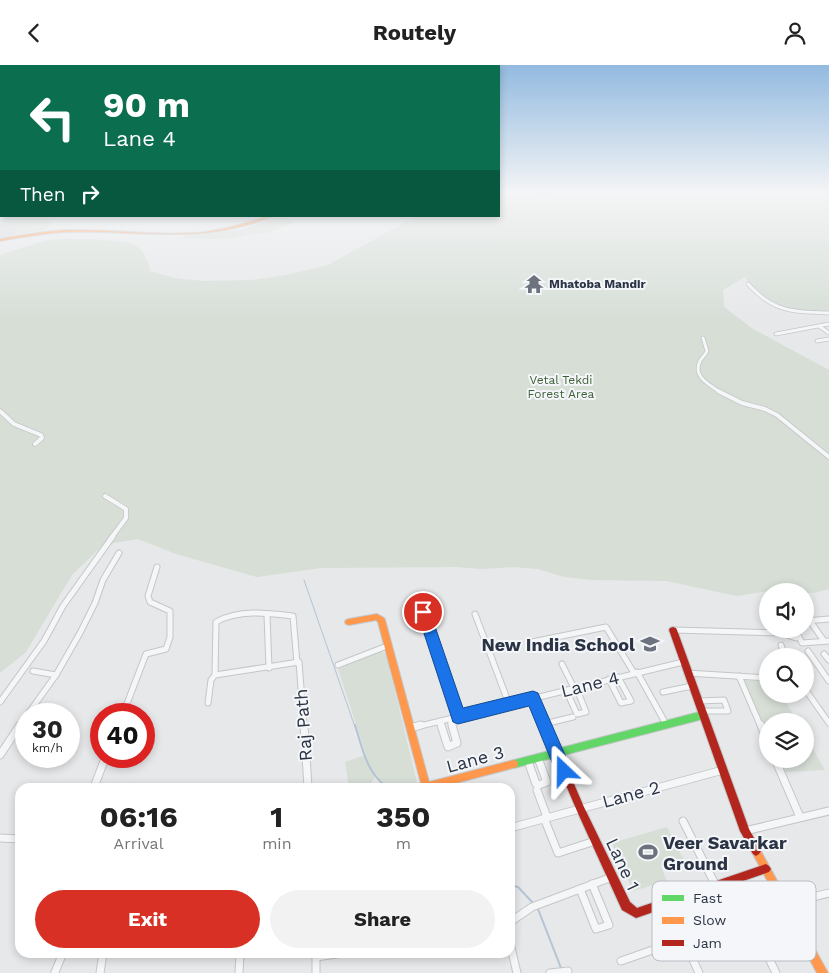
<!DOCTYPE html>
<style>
:root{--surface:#fff;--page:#f2f2f2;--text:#222;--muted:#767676;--accent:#d93025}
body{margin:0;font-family:"Work Sans",sans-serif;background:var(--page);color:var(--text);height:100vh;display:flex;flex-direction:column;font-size:19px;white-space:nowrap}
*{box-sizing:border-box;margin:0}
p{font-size:16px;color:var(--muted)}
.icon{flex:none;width:28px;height:28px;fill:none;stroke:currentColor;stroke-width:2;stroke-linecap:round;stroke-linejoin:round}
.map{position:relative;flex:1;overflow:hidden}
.drawer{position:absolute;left:15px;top:718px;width:500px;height:175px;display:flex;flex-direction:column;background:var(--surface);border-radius:15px;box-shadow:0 2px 8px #0003}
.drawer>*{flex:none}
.guide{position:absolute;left:0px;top:0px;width:500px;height:152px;box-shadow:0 2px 8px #0003;background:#0b6e4f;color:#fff;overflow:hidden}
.controls{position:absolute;left:759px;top:518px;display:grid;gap:10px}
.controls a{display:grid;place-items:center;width:55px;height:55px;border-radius:50%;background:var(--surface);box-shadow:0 2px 8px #0003;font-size:25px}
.speed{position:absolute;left:15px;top:638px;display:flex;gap:10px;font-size:25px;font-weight:700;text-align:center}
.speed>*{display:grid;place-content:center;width:65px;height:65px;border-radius:50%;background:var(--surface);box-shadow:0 2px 8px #0003;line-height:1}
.speed small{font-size:12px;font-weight:400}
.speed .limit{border:8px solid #d22;background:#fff;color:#111}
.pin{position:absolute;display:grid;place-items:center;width:42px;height:42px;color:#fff;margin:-21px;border:2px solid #fff;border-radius:50%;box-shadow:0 1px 5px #0007}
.me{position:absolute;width:55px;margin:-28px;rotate:337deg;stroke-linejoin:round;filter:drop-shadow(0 0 4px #0008)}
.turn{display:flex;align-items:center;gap:18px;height:105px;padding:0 20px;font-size:22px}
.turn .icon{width:65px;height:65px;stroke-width:2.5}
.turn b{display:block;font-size:35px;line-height:42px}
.then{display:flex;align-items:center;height:48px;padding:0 20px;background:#0003;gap:10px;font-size:19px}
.eta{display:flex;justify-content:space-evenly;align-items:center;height:85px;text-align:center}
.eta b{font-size:30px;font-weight:700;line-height:35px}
.action{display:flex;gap:10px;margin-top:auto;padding:10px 20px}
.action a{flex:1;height:58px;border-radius:30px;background:var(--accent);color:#fff;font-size:20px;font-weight:700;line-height:58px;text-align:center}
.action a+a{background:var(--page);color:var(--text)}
header{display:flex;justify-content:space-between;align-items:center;height:65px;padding:0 20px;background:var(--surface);font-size:22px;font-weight:700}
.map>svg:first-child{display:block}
.built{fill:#d4d7dd}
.green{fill:#d6ded6}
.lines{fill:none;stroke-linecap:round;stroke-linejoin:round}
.stream-far1{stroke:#b4c4d5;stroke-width:1}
.stream{stroke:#b4c4d5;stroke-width:2}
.street-far3-casing{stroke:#c4c6c8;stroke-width:4.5}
.street-far2-casing{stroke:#c4c6c8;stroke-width:5.5}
.street-far1-casing{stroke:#c4c6c8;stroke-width:7}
.street-casing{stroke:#c4c6c8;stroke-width:9}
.fast-casing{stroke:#c4c6c8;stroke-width:2}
.slow-casing{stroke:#c4c6c8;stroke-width:2}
.jam-casing{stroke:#c4c6c8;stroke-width:2}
.street-far3{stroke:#f5f6f7;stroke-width:3}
.street-far2{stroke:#f5f6f7;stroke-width:4}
.street-far1{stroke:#f5f6f7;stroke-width:5}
.street{stroke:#f5f6f7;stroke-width:7}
.fast{fill:#63d668;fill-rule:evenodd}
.slow{fill:#ff974d;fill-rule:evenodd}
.jam{fill:#b3261e;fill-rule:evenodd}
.route{fill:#1a73e8;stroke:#114b97}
.labels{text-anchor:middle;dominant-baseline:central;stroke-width:4;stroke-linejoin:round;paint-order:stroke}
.far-poi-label{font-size:12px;font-weight:bold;fill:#2b3445;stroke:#f4f6f9;text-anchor:start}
.far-park-label{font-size:12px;fill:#3f6138;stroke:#f4f6f9}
.near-poi-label{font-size:18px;font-weight:bold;fill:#2b3445;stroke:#f4f6f9;text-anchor:end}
.near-street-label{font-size:18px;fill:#2b3445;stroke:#f4f6f9}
.key{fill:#f4f6f9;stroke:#b8bcc3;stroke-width:1}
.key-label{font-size:14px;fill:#2b3445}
</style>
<header><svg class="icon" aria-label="back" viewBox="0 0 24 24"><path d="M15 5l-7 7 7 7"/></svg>Routely<svg class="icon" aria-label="person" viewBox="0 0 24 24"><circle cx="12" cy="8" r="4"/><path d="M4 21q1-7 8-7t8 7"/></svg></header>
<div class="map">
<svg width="829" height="908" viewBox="0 0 829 908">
<rect width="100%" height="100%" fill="#e6e8ea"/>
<path class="built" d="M14,153L18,169L0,174V154Z"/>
<g class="green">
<path d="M593,129H829V247C784,243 778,250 745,213L750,209L723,225L724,242L753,264L829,305V524L814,528L768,526L737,531L666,516L592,515L564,512L538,504L514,502L482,504L457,502L321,503L257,512L176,489L138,474L103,480L72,510L26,587L0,608V190C16,185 32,179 48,175C61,173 125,174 135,180C144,186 149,196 150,206L174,213L203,216L253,215L286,210L328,200L416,151H499V130L546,134Z"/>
<path d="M1,136V151H66L53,154L46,165L18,169L14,153L0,154Z"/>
<path d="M279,152L292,154L294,157L268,168L251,169L227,174L183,173L187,170L241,165Z"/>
<path d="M381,586L386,589L418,722H389L375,712L368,722H349L345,697L366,690L338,604Z"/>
<path d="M743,615L767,616L768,629H781L797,656H768L767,667Z"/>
<path d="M805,670L825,705L786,707L780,694H805Z"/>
<path d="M667,762L684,795L661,802L667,816L633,826L612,778Z"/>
</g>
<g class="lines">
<path class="stream-far1" d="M304,515L355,662"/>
<g class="stream">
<path d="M355,660C362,682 367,709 387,722"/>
<path d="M510,820L518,822L534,839"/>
<path d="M538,844L561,903"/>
</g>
<g class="street-far3-casing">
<g id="street-far3">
<path d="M748,219C773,247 793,247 829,248"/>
<path d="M819,261L829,268"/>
<path d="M776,269L829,259"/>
<path d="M703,273L707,286C705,291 702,292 700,296C692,312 710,320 720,327"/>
<path d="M817,276L829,274"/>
</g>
</g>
<g class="street-far2-casing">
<g id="street-far2">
<path d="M718,326L742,338L765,344L777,350L829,392"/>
<path d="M0,346L14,359L41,370L42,373L35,379"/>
<path d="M105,431L126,444V453L112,472"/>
</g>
</g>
<g class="street-far1-casing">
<g id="street-far1">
<path d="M423,547L458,651"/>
<path d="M475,549L509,639"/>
<path d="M267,550L269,603"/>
<path d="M805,556L829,554"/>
<path d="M810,556L824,576"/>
<path d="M795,564L802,578L829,576"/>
<path d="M673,565L782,568L796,573"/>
<path d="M532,577L606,562L634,608"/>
<path d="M781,580L785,591"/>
<path d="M808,586L829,616"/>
<path d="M824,589L829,595"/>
<path d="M562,599L574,623"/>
<path d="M338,600L387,581"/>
<path d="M33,606L56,610"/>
<path d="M637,607L666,659"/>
<path d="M687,608L768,613"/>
<path d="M215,610L299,597L304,662"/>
<path d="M739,611L761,662"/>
<path d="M609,614L621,638L631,636L618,612"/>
<path d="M805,624L829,658"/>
<path d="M566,625L577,649L586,647L576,622"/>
<path d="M663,627L692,621"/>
<path d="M699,636L724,635L728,646H702"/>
<path d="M0,637L44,576L63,541L113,471"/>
<path d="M208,638L211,615L215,610L216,557C239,544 268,548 293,551L297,598"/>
<path d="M28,649L56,610L80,568L95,538L103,515L119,488"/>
<path d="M123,649L146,589L166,584L170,572V546L150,537L148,531L157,502"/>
<path d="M450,654L452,662"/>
<path d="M440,656L442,662"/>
<path d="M544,659L573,652"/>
<path d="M19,662L26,652"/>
<path d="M416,662L683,597"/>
</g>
</g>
<g class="street-casing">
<g id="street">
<path d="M304,660L308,722"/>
<path d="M441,660L448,682L457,678L452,660"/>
<path d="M761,660L768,677"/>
<path d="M410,663L421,660"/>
<path d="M0,690L20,660"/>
<path d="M775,694L800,752"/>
<path d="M528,696L536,719L539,720L547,717L538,693"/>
<path d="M94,722L106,691"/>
<path d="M537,725L547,752"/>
<path d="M544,753L558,788L595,776"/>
<path d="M683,756L716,821"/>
<path d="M510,763L723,705"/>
<path d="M745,766L829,746"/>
<path d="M0,773L20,774"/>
<path d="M580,824L596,864L609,860L592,819"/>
<path d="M785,839L829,828"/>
<path d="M510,857L532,842L612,812"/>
<path d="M684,875L699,908"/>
<path d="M510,878L517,908"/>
<path d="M765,885L776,908"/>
<path d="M316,888V908"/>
<path d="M316,892L343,888"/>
<path d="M621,896L747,852L758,874L692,893"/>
<path d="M55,907L63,888"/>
<path d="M100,908L103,888"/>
<path d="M239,908L240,888"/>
<path d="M550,908L568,906"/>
</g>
</g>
<g class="fast-casing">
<path id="fast" d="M703,646L706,647L707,650L706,653L703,654L514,703L511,702L510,699L511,696L514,695Z"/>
</g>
<g class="slow-casing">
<g id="slow">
<path d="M268,151H273C205,180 139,165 68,167C45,168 23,172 0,176V174C23,170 45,166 68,165C114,164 160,172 205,167C227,164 247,158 268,151Z"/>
<path d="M377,549L384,553L385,555L429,717L514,695L517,696L518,699L517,702L441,722H422L378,557L376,555L349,560L346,559L345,557L346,555L349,554Z"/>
<path d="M756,781L759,783L828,908H817L753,789L751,786L753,783Z"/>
</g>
</g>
<g class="jam-casing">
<g id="jam">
<path d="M673,562L676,563L677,565L749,764L761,786L759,789L756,791L753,789L740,766L669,565L670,563Z"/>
<path d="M533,629L536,630L583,740L630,837L637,843L766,799L769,801L771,804L769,807L636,853L622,845L577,746L529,633L530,630Z"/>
</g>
</g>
<use href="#street-far3" class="street-far3"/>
<use href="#street-far2" class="street-far2"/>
<use href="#street-far1" class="street-far1"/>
<use href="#street" class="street"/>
<use href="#fast" class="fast"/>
<use href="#slow" class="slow"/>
<use href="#jam" class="jam"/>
</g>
<linearGradient id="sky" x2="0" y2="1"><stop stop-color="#93bae0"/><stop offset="0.5" stop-color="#f4f5f6"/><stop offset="1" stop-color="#f4f5f6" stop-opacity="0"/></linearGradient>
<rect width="829" height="256" fill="url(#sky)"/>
<path class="route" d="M423,542L428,543L430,547L463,643L533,626L538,628L572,706L570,712L564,714L558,712L529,641L458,659L453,657L417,547L419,543Z"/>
<defs>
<g id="temple-bare" transform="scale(1.5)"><path d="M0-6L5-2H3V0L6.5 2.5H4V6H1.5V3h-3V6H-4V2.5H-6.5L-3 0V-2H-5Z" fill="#6c737f" stroke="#f4f6f9" stroke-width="2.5" paint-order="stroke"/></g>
<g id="school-bare" transform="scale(1.5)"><path d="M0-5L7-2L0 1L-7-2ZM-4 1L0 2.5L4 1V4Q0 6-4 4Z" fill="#6c737f" stroke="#f4f6f9" stroke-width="2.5" paint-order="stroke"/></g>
<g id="stadium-bare" transform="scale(1.5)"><path d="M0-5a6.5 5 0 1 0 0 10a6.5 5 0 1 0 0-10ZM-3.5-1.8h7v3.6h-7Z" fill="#6c737f" stroke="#f4f6f9" stroke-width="2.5" paint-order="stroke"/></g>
</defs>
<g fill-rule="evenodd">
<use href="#temple-bare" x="534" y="219"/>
<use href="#school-bare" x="650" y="579"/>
<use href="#stadium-bare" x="648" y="787"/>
</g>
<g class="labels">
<g class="far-poi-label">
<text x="549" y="219">Mhatoba Mandir</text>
</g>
<g class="far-park-label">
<text x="561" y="315">Vetal Tekdi<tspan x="561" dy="14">Forest Area</tspan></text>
</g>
<g class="near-poi-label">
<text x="635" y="579">New India School</text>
<text x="663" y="777" text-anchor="start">Veer Savarkar<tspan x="663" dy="21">Ground</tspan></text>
</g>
<g class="near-street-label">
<text transform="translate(590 619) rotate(-14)">Lane 4</text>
<text transform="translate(303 660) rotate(-94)">Raj Path</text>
<text transform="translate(475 694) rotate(-15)">Lane 3</text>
<text transform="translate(631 729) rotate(-15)">Lane 2</text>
<text transform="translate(623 799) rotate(65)">Lane 1</text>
</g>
</g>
<rect x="652" y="816" width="164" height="80" rx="8" class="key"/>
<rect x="662" y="830" width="22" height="6" fill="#63d668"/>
<rect x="662" y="852" width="22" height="7" fill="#ff974d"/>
<rect x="662" y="875" width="22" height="6" fill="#b3261e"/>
<g class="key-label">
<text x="693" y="838">Fast</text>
<text x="693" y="860">Slow</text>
<text x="693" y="883">Jam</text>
</g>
</svg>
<div class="controls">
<a><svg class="icon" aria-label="sound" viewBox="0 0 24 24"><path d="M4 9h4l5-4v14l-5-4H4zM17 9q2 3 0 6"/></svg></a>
<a><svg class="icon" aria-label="search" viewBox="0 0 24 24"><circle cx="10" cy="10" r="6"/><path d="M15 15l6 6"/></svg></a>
<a><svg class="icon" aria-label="layers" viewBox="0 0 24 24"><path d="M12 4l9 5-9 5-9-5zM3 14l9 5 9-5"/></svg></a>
</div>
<div class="speed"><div>30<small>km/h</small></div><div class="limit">40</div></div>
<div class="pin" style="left:423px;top:547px;background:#d93025"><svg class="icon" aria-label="arrive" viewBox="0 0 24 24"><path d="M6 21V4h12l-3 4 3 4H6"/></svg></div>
<svg class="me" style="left:564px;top:706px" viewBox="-20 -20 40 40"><path d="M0-17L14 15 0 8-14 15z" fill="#1a73e8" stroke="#fff" stroke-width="4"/></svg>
<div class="guide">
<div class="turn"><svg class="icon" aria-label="left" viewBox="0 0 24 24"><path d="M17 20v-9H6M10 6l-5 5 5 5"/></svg><div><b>90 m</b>Lane 4</div></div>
<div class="then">Then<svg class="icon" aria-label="right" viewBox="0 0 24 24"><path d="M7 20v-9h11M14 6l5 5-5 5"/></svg></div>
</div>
<section class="drawer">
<div class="eta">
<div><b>06:16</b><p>Arrival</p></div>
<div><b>1</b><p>min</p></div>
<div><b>350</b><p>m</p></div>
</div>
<div class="action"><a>Exit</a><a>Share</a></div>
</section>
</div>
